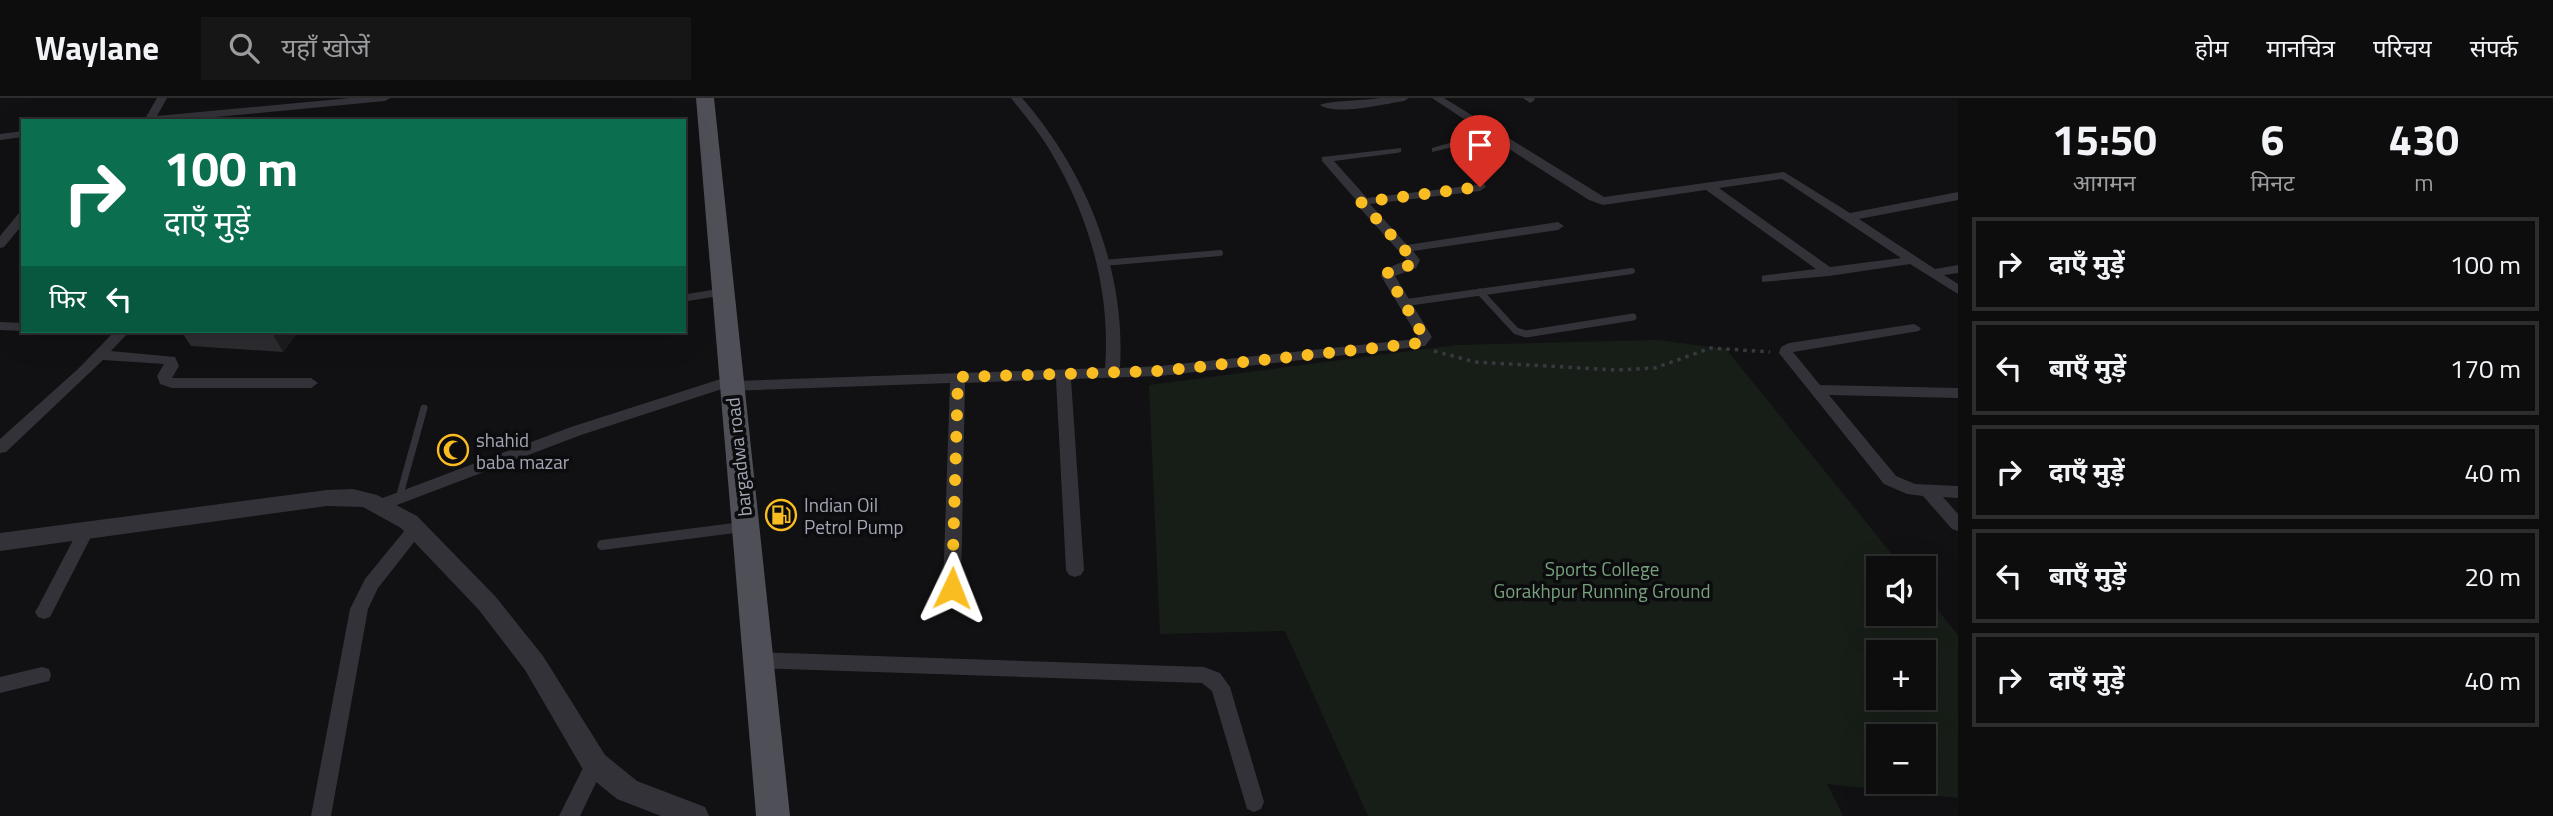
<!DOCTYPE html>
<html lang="hi">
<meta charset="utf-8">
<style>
:root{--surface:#0d0d0e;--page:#161617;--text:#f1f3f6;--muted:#9a9c9e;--line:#2d2d2e}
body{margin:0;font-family:"Titillium Web","Noto Sans Devanagari",sans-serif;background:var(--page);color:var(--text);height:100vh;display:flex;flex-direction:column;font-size:26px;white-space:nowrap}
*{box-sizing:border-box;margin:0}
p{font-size:23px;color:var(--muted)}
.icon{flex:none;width:38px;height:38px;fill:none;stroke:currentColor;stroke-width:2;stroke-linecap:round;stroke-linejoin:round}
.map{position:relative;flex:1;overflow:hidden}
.drawer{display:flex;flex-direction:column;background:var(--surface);width:595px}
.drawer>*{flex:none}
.guide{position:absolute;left:21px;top:21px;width:665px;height:214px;border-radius:0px;box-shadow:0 7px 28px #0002,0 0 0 2px var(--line);background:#0b6e4f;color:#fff;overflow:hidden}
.fabs{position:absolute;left:1866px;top:458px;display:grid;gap:14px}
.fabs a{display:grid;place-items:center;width:70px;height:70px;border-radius:0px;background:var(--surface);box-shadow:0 7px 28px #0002,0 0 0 2px var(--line);font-size:35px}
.pin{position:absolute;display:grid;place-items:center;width:60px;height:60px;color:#fff;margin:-72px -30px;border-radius:50% 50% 50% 0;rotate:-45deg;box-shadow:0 0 7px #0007}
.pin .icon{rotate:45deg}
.me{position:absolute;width:77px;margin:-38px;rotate:2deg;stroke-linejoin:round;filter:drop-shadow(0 0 5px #0008)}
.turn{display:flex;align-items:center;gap:24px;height:147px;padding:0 28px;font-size:32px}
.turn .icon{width:91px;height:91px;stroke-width:2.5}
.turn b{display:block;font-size:49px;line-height:60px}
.then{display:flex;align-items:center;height:66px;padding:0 28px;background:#0003;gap:14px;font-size:26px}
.eta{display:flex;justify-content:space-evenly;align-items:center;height:119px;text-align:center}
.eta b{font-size:42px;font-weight:700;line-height:49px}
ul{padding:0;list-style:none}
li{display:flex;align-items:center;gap:21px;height:94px;margin:0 14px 10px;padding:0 14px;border:4px solid var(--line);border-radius:0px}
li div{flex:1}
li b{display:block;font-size:26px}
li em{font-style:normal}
header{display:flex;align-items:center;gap:42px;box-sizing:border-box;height:98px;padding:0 35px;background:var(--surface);border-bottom:2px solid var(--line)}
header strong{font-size:33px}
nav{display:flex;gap:38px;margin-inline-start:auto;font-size:24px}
.search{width:490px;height:63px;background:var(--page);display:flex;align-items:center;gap:18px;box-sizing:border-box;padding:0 24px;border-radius:0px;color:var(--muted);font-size:26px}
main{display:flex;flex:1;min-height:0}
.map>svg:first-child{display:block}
.green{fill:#171e18;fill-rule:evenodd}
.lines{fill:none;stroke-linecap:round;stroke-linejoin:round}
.path{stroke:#38393f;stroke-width:3.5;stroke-dasharray:3.5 5;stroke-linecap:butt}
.service-far2{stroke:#323238;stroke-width:6}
.service-far1{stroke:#323238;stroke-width:7}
.service{stroke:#323238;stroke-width:10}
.minor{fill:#323238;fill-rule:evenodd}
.tertiary{fill:#323238;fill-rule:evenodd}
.primary{fill:#4e4f57;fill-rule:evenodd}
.wall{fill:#2d2d31}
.shaded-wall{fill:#1c1c1f}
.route{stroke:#fabd21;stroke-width:12;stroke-dasharray:0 21.6}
.labels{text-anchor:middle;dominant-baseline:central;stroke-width:7;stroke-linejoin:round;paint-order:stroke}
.poi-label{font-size:19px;fill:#a2a6b4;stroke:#0c0c0e;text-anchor:start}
.street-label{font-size:19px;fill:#a2a6b4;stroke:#0c0c0e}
.park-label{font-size:19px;fill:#77a07c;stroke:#0c0c0e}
</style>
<header>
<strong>Waylane</strong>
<div class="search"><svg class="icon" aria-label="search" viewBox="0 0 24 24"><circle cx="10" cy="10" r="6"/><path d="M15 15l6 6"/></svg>यहाँ खोजें</div>
<nav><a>होम</a><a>मानचित्र</a><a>परिचय</a><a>संपर्क</a></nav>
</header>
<main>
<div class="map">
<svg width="1958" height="718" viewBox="0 0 1958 718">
<rect width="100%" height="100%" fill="#111113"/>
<path class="green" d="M1658,242L1726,251L1904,471H1878V516H1923V494L1958,537V700L1827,686L1843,718H1368L1285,533L1160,536L1149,287L1457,247ZM1878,555H1923V600H1878ZM1878,639H1923V684H1878Z"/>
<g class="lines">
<path class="path" d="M1434,253L1475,264L1616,272L1655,270L1711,250L1770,254"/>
<g class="service-far2">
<path d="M1103,165L1220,155"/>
<path d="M1525,188L1632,173"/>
</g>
<g class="service-far1">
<path d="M1480,194L1516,233L1526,236L1633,219"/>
<path d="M684,200L722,194"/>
<path d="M1403,205L1538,186"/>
<path d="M399,400L424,310"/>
</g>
<path class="service" d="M602,447L742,429"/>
<g class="minor">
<path d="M157,0H167L157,18L351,0H390L385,3L174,23H131L146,19Z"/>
<path d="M1011,0H1022C1086,73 1126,172 1120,270L1160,268L1416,241L1418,239L1381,178L1383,172L1407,162L1357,107L1356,102L1322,63V59L1401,50V54L1397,55L1334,63L1367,100L1484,86L1486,89L1480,93L1370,106L1407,147L1558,124L1564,128L1558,132L1413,153L1420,162L1416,170L1395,178L1432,239L1425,248L1160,278L1071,281L1084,472L1081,477L1075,479L1069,477L1066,472L1056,281L965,285L961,490L958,495L952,497L946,495L943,490L950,285L731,293L725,290L581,337L384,412H372L370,408L372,404L571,329L730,278L737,283L1105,270C1111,196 1090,120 1052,56C1040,35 1025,18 1011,0Z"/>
<path d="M1381,0H1409L1404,3C1384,6 1336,18 1320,7C1326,3 1368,2 1381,0Z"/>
<path d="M1432,0H1444L1604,99L1784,74L1850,115L1958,94V102L1859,121L1935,171L1958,167V175L1944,177L1958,186V196L1910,166L1829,178L1762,184V178L1767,177L1816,171L1706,92L1603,107L1589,102L1492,40L1432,54V50L1485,35ZM1782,81L1901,160L1830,169L1719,90Z"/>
<path d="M1523,0H1534L1535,2L1530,5Z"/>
<path d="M23,33V39L0,42V36Z"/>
<path d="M23,114V126L4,149L0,150V138L19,115Z"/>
<path d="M0,224L23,225V233H25H23L0,232Z"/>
<path d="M1914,226L1921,230L1919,233L1793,254L1820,287L1958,290V300L1829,297L1896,378L1915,386L1958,388V400L1943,399L1958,416V433L1952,431L1923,398L1907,396L1884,386L1779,255L1781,249L1789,245Z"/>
<path d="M115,233H130L111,253L175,259L179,268L172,280H311L318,285L311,290H172L160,286L157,278L164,266L103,262L6,354L0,355V341L78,271Z"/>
<path d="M416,424L422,426L424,430L422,434L378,490L368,511L331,718H311L350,511L365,481L410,426Z"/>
<path d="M87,425L93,427L95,431L50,519L44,521L38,519L35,514L38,509L81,427Z"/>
<path d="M758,554L1204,569L1220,575L1230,589L1264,704L1261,711L1254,714L1247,711L1212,593L1202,585L758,570L751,568L749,562L751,556Z"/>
<path d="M42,569L49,571L51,577L49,583L0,595V579Z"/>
<path d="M595,657L602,660L605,666L580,718H559L588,660Z"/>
</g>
<path class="tertiary" d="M353,391L377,397L417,418L495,498L543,558L605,657L637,683L705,709L709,718H661L617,701L585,675L525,572L479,512L401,430L363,409L327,408L0,453V435L327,392Z"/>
<path class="primary" d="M696,0H714L790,718H756Z"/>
</g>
<path class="wall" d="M181,233H299L283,254L191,248Z"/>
<path class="shaded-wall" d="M271,233H299L283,254Z"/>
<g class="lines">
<path class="route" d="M952,490L958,279L1160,273L1420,245L1424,239L1388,178V174L1410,167L1414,162L1361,104L1480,89"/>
</g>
<defs>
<g id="mosque-ring" transform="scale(1.575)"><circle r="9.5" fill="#0c0c0e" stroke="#fabd21" stroke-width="1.5"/><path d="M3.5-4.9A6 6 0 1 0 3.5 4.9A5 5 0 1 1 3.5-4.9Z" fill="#fabd21"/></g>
<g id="fuel-ring" transform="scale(1.575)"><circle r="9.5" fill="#0c0c0e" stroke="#fabd21" stroke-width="1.5"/><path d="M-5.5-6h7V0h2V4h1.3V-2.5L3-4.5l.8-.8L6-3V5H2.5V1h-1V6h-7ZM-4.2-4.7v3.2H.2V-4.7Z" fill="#fabd21"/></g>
</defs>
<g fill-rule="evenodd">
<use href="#mosque-ring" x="453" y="352"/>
<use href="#fuel-ring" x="781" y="417"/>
</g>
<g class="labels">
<g class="poi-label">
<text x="476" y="341">shahid<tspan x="476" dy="22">baba mazar</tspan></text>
<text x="804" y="406">Indian Oil<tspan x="804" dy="22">Petrol Pump</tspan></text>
</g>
<g class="street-label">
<text transform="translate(738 359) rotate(-96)">bargadwa road</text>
</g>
<g class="park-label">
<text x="1602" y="470">Sports College<tspan x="1602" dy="22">Gorakhpur Running Ground</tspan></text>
</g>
</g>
</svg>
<div class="fabs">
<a><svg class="icon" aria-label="sound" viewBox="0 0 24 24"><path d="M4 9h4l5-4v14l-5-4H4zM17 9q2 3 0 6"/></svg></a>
<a>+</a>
<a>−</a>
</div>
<div class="pin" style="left:1480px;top:89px;background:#d93025"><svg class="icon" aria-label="arrive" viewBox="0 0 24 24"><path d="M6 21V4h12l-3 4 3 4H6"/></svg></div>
<svg class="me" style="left:952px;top:490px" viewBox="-20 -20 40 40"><path d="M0-17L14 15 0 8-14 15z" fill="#fabd21" stroke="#fff" stroke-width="4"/></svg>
<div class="guide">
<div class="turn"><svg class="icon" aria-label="right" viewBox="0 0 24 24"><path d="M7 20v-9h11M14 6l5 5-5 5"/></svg><div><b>100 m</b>दाएँ मुड़ें</div></div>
<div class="then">फिर<svg class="icon" aria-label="left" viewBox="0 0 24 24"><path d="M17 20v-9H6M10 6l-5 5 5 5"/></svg></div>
</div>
</div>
<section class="drawer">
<div class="eta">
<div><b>15:50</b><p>आगमन</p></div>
<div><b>6</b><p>मिनट</p></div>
<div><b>430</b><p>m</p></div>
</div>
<ul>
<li><svg class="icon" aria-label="right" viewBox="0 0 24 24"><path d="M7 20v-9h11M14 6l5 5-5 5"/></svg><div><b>दाएँ मुड़ें</b></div><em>100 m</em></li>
<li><svg class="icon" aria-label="left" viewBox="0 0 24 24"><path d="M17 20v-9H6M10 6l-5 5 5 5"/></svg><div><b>बाएँ मुड़ें</b></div><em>170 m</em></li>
<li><svg class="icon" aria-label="right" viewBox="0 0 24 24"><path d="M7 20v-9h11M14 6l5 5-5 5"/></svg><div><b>दाएँ मुड़ें</b></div><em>40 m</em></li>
<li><svg class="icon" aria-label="left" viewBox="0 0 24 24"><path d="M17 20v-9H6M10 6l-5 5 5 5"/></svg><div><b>बाएँ मुड़ें</b></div><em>20 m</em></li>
<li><svg class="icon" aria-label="right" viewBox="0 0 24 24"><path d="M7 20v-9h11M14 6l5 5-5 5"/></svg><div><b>दाएँ मुड़ें</b></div><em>40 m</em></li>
</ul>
</section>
</main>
